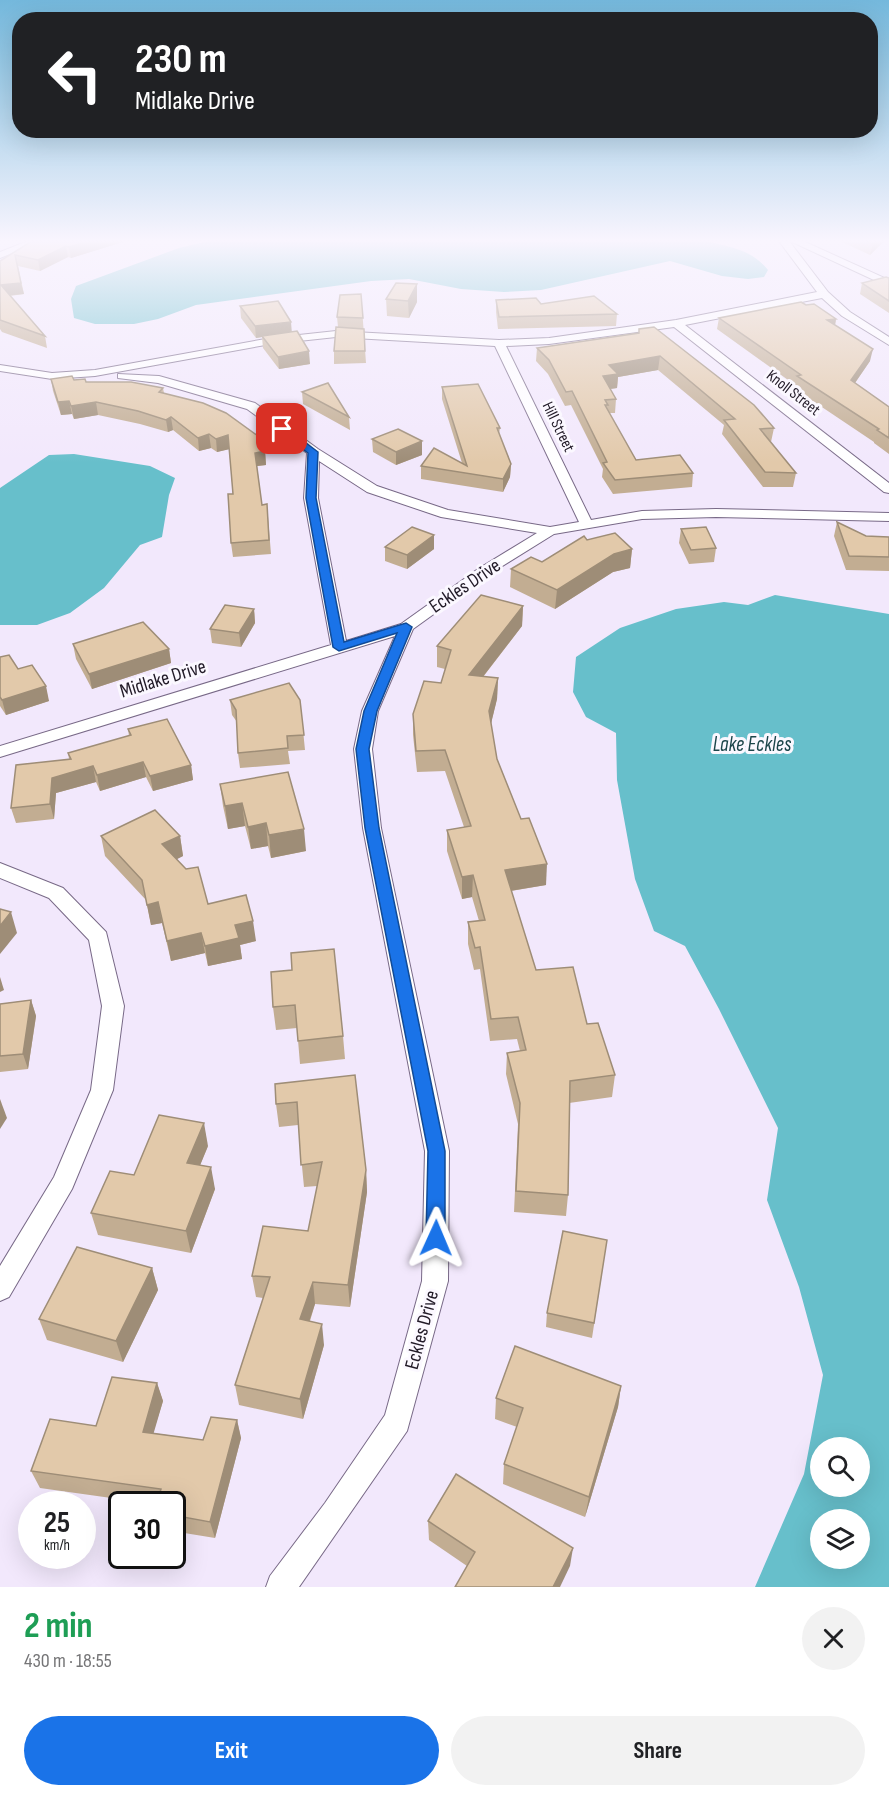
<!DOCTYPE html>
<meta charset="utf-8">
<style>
:root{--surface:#fff;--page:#f2f2f2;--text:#202124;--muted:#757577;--accent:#1a73e8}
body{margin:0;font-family:"Sofia Sans Condensed",sans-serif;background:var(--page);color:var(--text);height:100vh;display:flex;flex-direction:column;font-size:22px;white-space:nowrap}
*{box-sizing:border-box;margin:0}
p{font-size:20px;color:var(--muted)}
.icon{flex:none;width:33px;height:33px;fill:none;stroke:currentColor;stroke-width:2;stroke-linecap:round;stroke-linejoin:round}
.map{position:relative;height:1587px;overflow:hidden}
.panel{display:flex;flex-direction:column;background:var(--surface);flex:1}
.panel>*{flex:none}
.banner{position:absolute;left:12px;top:12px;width:866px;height:126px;border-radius:24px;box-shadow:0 6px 24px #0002;background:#202124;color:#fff;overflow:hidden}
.controls{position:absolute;left:810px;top:1437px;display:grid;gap:12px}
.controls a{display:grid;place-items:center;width:60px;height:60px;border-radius:50%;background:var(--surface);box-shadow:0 6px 24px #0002;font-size:30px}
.speed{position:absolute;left:18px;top:1491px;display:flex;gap:12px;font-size:30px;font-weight:700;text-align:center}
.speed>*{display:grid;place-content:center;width:78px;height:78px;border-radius:50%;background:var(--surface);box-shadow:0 6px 24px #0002;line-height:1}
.speed small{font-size:15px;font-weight:400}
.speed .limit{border:3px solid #111;border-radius:9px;background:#fff;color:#111}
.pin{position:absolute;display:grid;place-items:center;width:51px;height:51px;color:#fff;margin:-26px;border-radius:12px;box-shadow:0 3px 9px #0006}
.me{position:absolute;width:66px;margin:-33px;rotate:1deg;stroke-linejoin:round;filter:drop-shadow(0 0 4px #0008)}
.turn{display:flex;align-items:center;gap:21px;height:126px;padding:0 24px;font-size:27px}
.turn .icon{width:78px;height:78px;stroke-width:2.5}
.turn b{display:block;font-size:42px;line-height:51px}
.round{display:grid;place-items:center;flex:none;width:63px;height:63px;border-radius:32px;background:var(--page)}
.head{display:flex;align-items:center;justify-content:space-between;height:102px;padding:0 24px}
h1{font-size:36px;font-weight:700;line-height:45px;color:#1e9e55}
.primary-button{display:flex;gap:12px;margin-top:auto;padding:12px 24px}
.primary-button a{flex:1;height:69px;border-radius:36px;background:var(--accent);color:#fff;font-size:24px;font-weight:700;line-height:69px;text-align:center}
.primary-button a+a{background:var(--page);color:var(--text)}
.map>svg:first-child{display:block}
.water{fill:#67bfcb;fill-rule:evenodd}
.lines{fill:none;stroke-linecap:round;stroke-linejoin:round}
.street-casing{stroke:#786987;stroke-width:2}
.street{fill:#fff;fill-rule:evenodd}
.wall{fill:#c2ad92}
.shaded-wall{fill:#9e8d77}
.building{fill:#e2c9aa;stroke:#9e8d77;stroke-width:1.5}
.route{fill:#1a73e8;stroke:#114b97;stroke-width:1.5}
.labels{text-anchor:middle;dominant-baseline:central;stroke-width:6;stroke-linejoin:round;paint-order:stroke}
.far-street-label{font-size:16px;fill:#211a27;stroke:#fbf8ff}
.street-label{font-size:20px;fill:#211a27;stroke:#fbf8ff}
.water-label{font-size:21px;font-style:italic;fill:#1c464b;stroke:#fbf8ff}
</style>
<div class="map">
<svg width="889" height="1587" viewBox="0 0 889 1587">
<rect width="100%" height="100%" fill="#f2e8fc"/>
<g class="water">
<path d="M209,241H706C730,247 751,249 768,270L764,277L748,279L722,276L670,261L541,290L504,292L461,289L409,279L371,281L196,305L158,319L134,324H95L74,318L71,299L76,286L179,248Z"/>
<path d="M74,454L150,466L175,478L169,495L162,537L140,545L104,588L70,613L37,625H0V488L49,455Z"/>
<path d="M775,595L889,614V1587H755L804,1474L823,1375L799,1287L767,1200L778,1128L719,1009L685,946L654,931L635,879L617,780L616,733L586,717L573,692L576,657L620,628L676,609L724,602L748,605ZM820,1448H860V1486H820ZM820,1520H860V1558H820Z"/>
</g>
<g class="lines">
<g class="street-casing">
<g id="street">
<path d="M28,241H43L0,258V252Z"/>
<path d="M779,241H789L828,292L850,312L889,337V345L842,316L822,298L685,325L889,483V493L884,492L674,327L549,344L506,346L591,520L642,511L716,509L889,513V521L716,517L642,519L554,534L488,575L413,629L378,711L372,749L381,828L449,1151L448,1281L407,1431L299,1587H266L270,1576L325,1503L385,1415L422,1281L425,1151L363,828L354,749L362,711L395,636L0,757V746L331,645L304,498L307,453L247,409L158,383L118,378V374L159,376L255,403L318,449L377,486L448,510L550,527L579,522L495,346L336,337L271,344L95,376L52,379L0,371V365L52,373L95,370L271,338L336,331L499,340L549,338L676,320L817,292ZM319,461L367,492L441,517L537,533L478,569L401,624L346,641L318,498Z"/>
<path d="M790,241H803L889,280V287Z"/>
<path d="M0,863L63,888L106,932L124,1006L113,1090L72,1189L9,1297L0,1301V1266L54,1177L91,1090L102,1006L89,940L49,898L0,878Z"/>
</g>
</g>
<use href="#street" class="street"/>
</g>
<g class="wall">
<path d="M32,241H126L71,258L68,257L40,271L18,266L24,294L10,296L45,336L47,348L2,332L0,329V261Z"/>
<path d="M840,241H884L870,255Z"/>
<path d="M889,278V313L860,294L862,283Z"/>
<path d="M361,294L366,363L334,364V351L338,327L337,317Z"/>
<path d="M386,299L417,302L409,318L387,316Z"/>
<path d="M496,300L541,304L617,314L616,326L498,329L496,312Z"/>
<path d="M806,305L836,319L835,325L870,361L855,383L889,407V454L874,443V442L795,389V385L717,329L719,318Z"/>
<path d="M240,306L292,332L310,364L279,369L263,348L262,337L256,338L241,318Z"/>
<path d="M639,329L774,428L771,442L796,473L793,487H763L722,434L724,425L658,370L618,377L617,388L610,389L616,399L615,413H609L636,460L693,473L692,487L613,494L602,477L603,469L571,405L565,406L548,374L536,361L537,348L639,333Z"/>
<path d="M51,379L163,388L164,393L265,451L266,465L257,466L262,505L267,504L271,554L233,557L231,543L233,494L229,449L217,452L211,448L199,451L173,430L168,432L140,424L98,415L74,419L72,414L61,415L53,391Z"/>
<path d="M442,387L500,428L499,434L511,464L510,477L503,492L421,479V466L462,463L442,399Z"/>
<path d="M302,392L349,417L350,430L303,404Z"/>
<path d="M372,439L422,455L396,465L373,452Z"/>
<path d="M837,522L866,536L889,537V571L846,570L834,536Z"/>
<path d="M681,529L716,548L714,562L689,564L679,543Z"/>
<path d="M587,540L632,549L630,568L613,572L555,609L510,587L511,569L542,562Z"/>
<path d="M385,547L434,549L407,569L385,561Z"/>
<path d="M523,606L522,626L483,677L498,678L497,699L491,723L497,759L546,885L511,891L536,970L587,1024L615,1075L612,1097L569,1103L568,1195L566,1216L514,1212L518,1124L506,1074L507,1053L520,1051L517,1039L490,1041L480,969L474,970L468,944V922L479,921L472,897L462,899L447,851V830L464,827L445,771L417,772L413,735V714L441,683L445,669L437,667V646Z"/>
<path d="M254,609L255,623L241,647L212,643L210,629Z"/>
<path d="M73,644L169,649L171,663L92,689L76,659Z"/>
<path d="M0,657L18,669L49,701L6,715L0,706Z"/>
<path d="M230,700H300L305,750L288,751L290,764L240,768L238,753L237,722L232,715Z"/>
<path d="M128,729L191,765L193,780L153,791L146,777L100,791L96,782L56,793L54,819L16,823L11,808L69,759L68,753L129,736Z"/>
<path d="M220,784L306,851L271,858L268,846L251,849L245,826L228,829L223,806Z"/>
<path d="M101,836H180L183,856L176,859L208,904L256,941L240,945L242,959L208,966L205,953L171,961L162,923L151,925L146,900L105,856Z"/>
<path d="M271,972L343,1036L345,1059L300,1064L297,1028L276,1030L273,1007Z"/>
<path d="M31,1000L36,1016L28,1069L0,1072V1004Z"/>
<path d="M355,1075L366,1170L367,1192L350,1307L315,1304L310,1321L324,1345L303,1419L239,1405L235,1385L263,1298L256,1297L252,1276L308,1231L317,1186L304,1187L298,1125L279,1127L276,1104Z"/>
<path d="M208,1146L200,1165L215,1189L191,1253L98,1235L91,1213L134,1175Z"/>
<path d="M607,1240L592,1338L546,1327L547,1313Z"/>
<path d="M152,1268L158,1290L123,1362L47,1340L39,1319Z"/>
<path d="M157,1383L163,1401L153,1433L203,1440L237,1420L241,1438L215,1538L172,1531V1504H154L40,1488L31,1471Z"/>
<path d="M621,1386L618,1407L585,1517L503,1484L504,1464L517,1427L495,1419L496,1398Z"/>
<path d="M428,1521L570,1566H467L429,1540Z"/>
</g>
<g class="shaded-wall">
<path d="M89,241H126L71,258L69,247Z"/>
<path d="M875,241H884L870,255L873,244Z"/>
<path d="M66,246L68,257L40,271L38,260Z"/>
<path d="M21,283L24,294L3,296L1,285Z"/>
<path d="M417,284V302L409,318L408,301Z"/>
<path d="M836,319L834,331L827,320Z"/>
<path d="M291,322L292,334L262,336V337L256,338L255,326Z"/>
<path d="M873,349L870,361L848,393L851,380Z"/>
<path d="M309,351L310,364L279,369L278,357Z"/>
<path d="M660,356L658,370L618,377L617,388L602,390L603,376L609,365Z"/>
<path d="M69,401L72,414L61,415L58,402Z"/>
<path d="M96,402L98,415L74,419L71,406Z"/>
<path d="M171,417L173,430L168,432L166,420Z"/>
<path d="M209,434L211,448L199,451L198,438Z"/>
<path d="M228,435L230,449L217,452L216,439Z"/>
<path d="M422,441V455L396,465V452Z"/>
<path d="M265,451L266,465L257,466L255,453Z"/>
<path d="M511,464L510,477L503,492V479Z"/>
<path d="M434,535V549L407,569V555Z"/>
<path d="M632,549L630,568L613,572L555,609L557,590L614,554Z"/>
<path d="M523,606L522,626L468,696L469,675Z"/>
<path d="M254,609L255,623L241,647L239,633Z"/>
<path d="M169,649L171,663L92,689L89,674Z"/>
<path d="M498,678L497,699L489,732V711Z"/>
<path d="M46,686L49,701L6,715L2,700Z"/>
<path d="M143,762L146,777L100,791L97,775Z"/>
<path d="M191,765L193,780L153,791L150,776Z"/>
<path d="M93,766L96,782L56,793L54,819L50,804L52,778Z"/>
<path d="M242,803L245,826L228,829L225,806Z"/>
<path d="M266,823L268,846L251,849L248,827Z"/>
<path d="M304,829L306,851L271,858L269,835Z"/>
<path d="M180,836L183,856L166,865L162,844Z"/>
<path d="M547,864L546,885L504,892L505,870Z"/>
<path d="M473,875L472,897L462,899V877Z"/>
<path d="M158,902L162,923L151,925L147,905Z"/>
<path d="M11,912L17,933L0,954V926Z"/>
<path d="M253,921L256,941L240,945L242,959L208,966L205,946L235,925Z"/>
<path d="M201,933L205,953L171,961L167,941Z"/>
<path d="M0,977L4,990L0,992Z"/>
<path d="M31,1000L36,1016L28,1069L23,1054Z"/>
<path d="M0,1099L7,1118L0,1129Z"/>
<path d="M204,1123L208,1146L192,1185L187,1163Z"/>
<path d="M211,1167L215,1189L191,1253L186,1231Z"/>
<path d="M366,1170L367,1192L350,1307L348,1285Z"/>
<path d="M152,1268L158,1290L123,1362L116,1341Z"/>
<path d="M313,1282L315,1304L303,1340L300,1319Z"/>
<path d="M322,1324L324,1345L303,1419L300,1399Z"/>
<path d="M157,1383L163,1401L149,1449L143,1432Z"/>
<path d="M621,1386L618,1407L585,1517L589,1497Z"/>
<path d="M237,1420L241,1438L215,1538L210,1522Z"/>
<path d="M573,1548L570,1566L560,1587H553Z"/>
</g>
<g class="building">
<path d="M32,241H89L69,247L66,246L38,260L15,255L21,283L1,285L45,336L0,320V261Z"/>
<path d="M866,241H875L873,244Z"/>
<path d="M886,277L889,278V301L862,283Z"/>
<path d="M396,283L417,284L408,301L386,299Z"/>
<path d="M361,294L363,318L337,317L340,295Z"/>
<path d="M594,296L617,314L499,317L496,300L536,298L541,304Z"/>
<path d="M278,301L291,322L255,326L240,306Z"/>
<path d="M801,302L806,305L814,304L836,319L827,320L873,349L851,380L889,407V438L877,430L879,429L797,376L801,375L719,318Z"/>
<path d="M336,327L364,329L365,351H334Z"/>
<path d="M654,327L754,405L774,428L760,429L796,473L765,472L724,420L735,419L660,356L609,365L618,374L603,376L616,399L605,400L608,405H605L636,460L680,455L693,473L615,480L603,463L607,462L572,391L566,392L549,360L537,348L639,333V329Z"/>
<path d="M297,331L309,351L278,357L262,336Z"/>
<path d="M72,376L74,380L85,379L86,382H131L163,388L159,392L203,403L226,413L258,436L265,451L255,453L262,505L267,504L269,540L231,543L228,494H233L228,435L216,439L209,434L198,438L171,417L166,420L138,411L96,402L71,406L69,401L58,402L51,379Z"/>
<path d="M328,383L349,417L302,392Z"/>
<path d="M478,384L500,428H497L511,464L503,479L421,466L434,448L467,466L442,387Z"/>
<path d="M398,429L422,441L396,452L372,439Z"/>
<path d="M837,522L866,536L889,537V557L849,556Z"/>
<path d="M412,527L434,535L407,555L385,547Z"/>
<path d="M706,527L716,548L691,550L681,529Z"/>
<path d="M615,533L632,549L614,554L557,590L511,569L531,557L542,562L584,536L587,540Z"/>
<path d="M481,595L523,606L469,675L498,678L489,711L497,759L521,819L529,818L547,864L505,870L536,970L573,967L587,1024L598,1023L615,1075L570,1081L568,1195L516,1191L520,1103L507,1053L526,1050L518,1017L491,1019L480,947L475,948L468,922L485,920L473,875L462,877L447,830L471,826L445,750L416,751L413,714L424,681L441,683L451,650L437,646Z"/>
<path d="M225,605L254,609L239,633L210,629Z"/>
<path d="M143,622L169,649L89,674L73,644Z"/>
<path d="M9,655L18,669L32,665L46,686L2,700L0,697V657Z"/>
<path d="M289,683L300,700L304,735L287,736L288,748L238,753L236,710L230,700Z"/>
<path d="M167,719L191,765L150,776L143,762L97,775L93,766L52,778L50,804L11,808L16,765L71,759L68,753L131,735L128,729Z"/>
<path d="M288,772L304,829L269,835L266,823L248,827L242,803L225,806L220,784Z"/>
<path d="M155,810L180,836L162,844L186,869L198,867L208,904L246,895L253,921L235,925L239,938L205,946L201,933L167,941L158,902L147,905L142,880L101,836Z"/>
<path d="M0,909L11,912L0,926Z"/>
<path d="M334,949L343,1036L298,1041L295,1005L273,1007L271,972L292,970L291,953Z"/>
<path d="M31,1000L23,1054L0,1056V1004Z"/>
<path d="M355,1075L366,1170L348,1285L313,1282L300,1319L322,1324L300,1399L235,1385L270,1277L252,1276L263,1226L308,1231L322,1162L301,1165L297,1102L276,1104L275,1084Z"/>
<path d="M159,1115L204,1123L187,1163L211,1167L186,1231L91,1213L110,1171L134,1175Z"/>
<path d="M563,1231L607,1240L594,1323L547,1313Z"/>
<path d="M77,1247L152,1268L116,1341L39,1319Z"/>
<path d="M515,1346L621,1386L589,1497L504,1464L523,1408L496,1398Z"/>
<path d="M112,1377L157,1383L143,1432L203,1440L211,1417L237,1420L210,1522L172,1515V1504H156L161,1489L31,1471L50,1419L96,1426Z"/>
<path d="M456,1474L573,1548L553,1587H455L475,1552L428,1521Z"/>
</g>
<linearGradient id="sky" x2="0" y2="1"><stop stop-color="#74b8dc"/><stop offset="0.52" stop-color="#f9f5fe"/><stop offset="1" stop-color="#f9f5fe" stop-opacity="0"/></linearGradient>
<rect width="889" height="463" fill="url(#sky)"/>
<path class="route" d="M279,427H285L318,452L316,498L344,642L406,623L412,627L377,711L369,749L379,828L445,1151V1238L442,1244L436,1246L429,1244L426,1238L428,1151L365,828L356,749L364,711L397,633L339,651L333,647L306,498L308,453L279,431Z"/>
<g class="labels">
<g class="far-street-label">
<text transform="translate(793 393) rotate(38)">Knoll Street</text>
<text transform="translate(558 427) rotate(64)">Hill Street</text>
</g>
<g class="street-label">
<text transform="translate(465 586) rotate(-34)">Eckles Drive</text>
<text transform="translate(163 679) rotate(-17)">Midlake Drive</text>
<text transform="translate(422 1330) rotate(-75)">Eckles Drive</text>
</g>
<g class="water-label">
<text x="752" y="744">Lake Eckles</text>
</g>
</g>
</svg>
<div class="controls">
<a><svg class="icon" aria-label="search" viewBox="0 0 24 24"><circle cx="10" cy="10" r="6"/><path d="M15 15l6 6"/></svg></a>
<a><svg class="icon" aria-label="layers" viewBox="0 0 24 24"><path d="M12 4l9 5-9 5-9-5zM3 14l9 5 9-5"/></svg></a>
</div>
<div class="speed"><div>25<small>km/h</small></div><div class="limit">30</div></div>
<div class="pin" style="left:282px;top:429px;background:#d93025"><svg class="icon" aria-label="arrive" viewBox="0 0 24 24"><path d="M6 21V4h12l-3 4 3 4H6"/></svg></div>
<svg class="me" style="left:436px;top:1238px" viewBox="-20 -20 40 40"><path d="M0-17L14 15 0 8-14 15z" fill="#1a73e8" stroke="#fff" stroke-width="4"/></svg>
<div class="banner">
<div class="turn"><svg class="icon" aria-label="left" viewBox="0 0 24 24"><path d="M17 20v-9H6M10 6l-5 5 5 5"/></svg><div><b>230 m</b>Midlake Drive</div></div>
</div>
</div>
<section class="panel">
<div class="head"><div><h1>2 min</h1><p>430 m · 18:55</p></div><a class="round"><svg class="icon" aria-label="close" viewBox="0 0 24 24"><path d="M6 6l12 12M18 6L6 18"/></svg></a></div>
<div class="primary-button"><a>Exit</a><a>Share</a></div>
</section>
